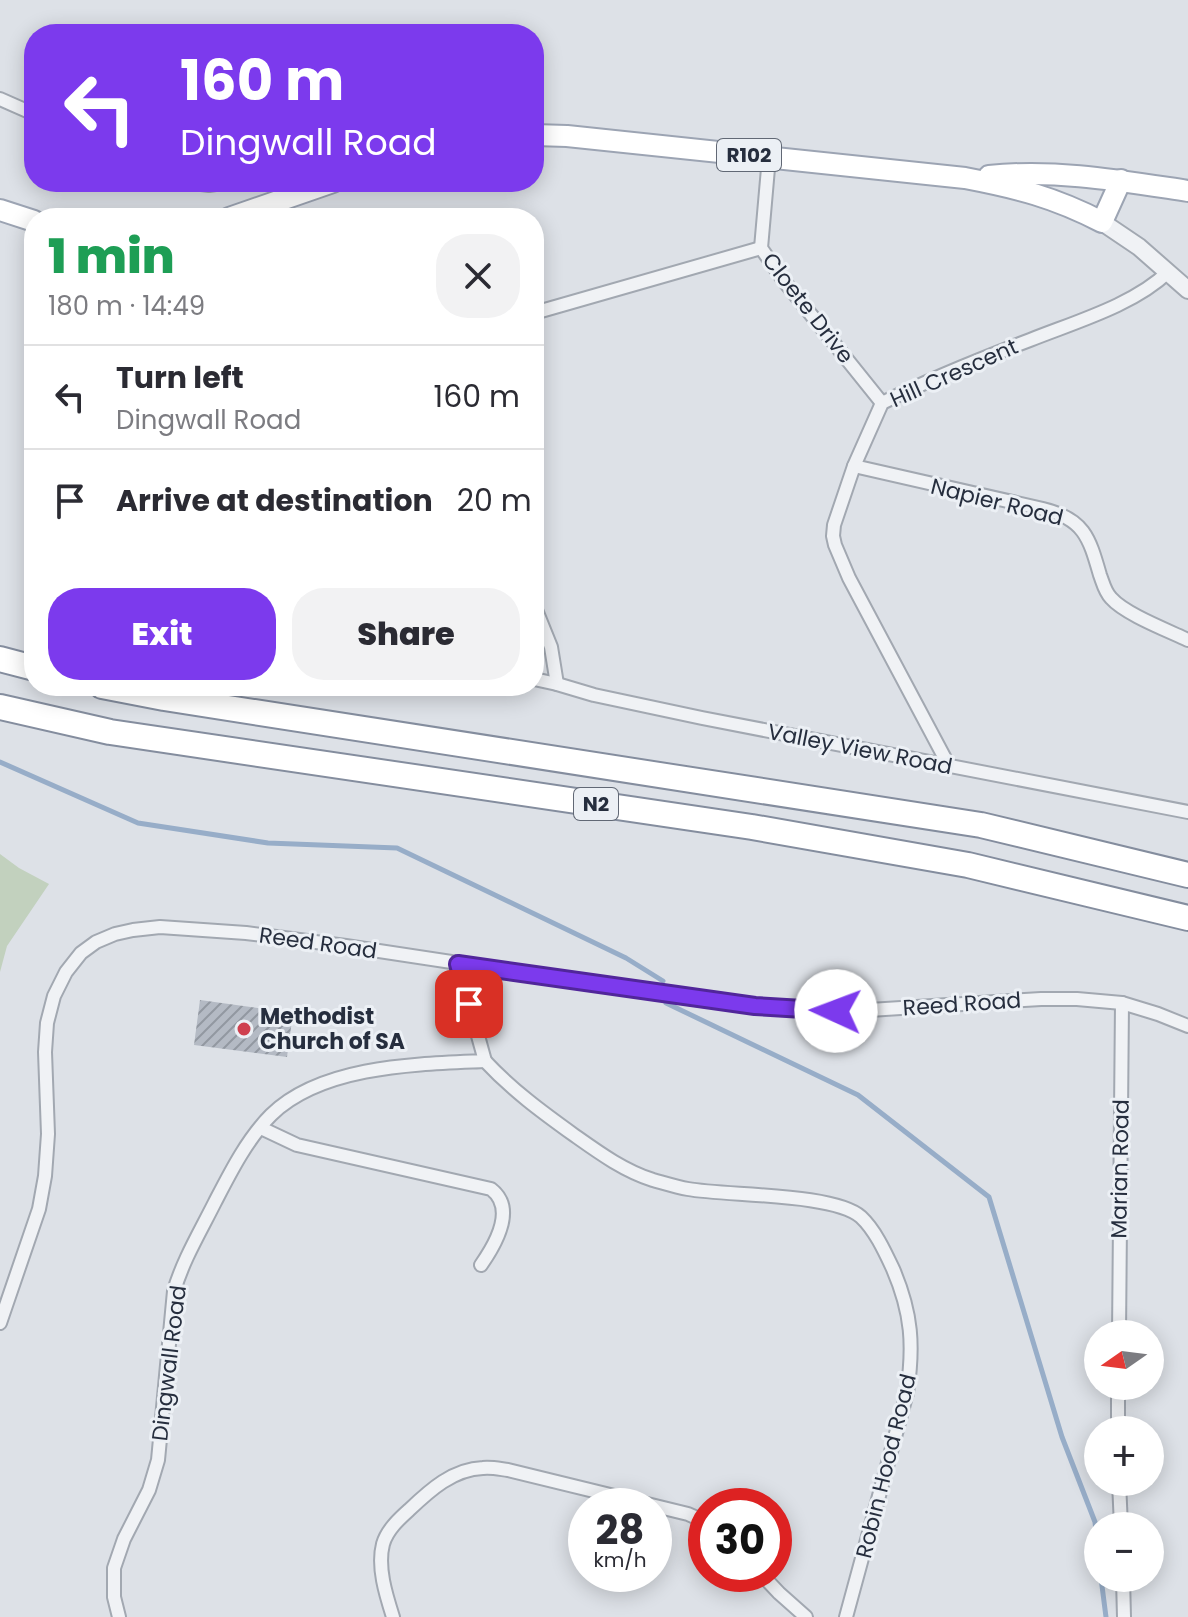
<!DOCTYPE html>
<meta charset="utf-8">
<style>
:root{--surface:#fff;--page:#f2f2f3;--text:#2b2b33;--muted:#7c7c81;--line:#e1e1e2;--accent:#7c3aed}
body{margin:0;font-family:Poppins,sans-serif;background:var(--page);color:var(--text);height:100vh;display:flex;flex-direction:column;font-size:30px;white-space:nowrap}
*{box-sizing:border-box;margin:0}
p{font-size:26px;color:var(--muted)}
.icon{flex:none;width:44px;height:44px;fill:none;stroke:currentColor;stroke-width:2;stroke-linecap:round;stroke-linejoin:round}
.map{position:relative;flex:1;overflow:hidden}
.details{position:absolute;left:24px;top:208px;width:520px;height:488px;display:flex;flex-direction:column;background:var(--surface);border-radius:32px;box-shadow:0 4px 20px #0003}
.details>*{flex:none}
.guide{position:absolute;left:24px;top:24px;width:520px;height:168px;border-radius:32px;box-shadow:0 4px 20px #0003;background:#7c3aed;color:#fff;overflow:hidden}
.needle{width:52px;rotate:256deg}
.controls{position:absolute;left:1084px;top:1320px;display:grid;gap:16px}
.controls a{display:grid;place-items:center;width:80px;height:80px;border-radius:50%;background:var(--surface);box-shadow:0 4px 20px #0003;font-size:40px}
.speed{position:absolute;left:568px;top:1488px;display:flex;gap:16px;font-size:40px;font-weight:700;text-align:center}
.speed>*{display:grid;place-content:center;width:104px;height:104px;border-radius:50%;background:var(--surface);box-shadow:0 4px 20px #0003;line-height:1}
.speed small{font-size:20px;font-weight:400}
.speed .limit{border:12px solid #d22;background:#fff;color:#111}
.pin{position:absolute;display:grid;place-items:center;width:68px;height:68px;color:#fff;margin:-34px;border-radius:16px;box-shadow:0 4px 12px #0006}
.me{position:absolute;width:88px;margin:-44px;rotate:272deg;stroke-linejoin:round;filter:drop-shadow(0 0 6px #0008)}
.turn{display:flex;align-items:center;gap:28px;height:168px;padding:0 24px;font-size:36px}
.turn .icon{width:104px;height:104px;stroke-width:2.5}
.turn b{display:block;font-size:56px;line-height:68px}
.round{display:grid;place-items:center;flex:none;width:84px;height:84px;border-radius:32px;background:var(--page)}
.overview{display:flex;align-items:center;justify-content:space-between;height:136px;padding:0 24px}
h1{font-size:48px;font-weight:800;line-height:60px;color:#1e9e55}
.action{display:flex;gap:16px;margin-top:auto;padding:16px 24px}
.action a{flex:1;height:92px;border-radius:32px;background:var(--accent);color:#fff;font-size:32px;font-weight:800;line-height:92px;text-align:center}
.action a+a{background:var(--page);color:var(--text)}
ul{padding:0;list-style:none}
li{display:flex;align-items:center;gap:24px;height:104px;padding:0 24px;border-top:2px solid var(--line)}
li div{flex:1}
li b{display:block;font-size:30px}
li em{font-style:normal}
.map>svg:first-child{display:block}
.green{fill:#c2d1be}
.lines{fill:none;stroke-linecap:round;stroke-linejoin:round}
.stream{stroke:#97adc8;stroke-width:5}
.building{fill:url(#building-hatch)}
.minor-casing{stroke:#a2a8b1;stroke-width:16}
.tertiary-casing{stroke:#a2a8b1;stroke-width:20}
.primary-casing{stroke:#9ca4b3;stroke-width:24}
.motorway-casing{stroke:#848d9e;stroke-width:28}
.minor{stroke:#f0f2f5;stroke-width:12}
.tertiary{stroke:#f0f2f5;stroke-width:16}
.primary{stroke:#fff;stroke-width:20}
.motorway{stroke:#fff;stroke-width:24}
.route-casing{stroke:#51269a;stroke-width:20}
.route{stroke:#7c3aed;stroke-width:14}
.poi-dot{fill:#cf404f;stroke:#ecf0f5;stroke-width:3}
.labels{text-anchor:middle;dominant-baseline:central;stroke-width:6;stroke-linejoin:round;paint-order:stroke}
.shield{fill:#ecf0f5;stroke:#616875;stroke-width:2}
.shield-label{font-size:20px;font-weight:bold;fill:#262e3e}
.street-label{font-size:22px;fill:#262e3e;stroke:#ecf0f5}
.poi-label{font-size:22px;font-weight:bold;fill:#262e3e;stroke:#ecf0f5;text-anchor:start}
</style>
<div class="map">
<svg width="1188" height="1617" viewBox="0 0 1188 1617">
<defs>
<pattern id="building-hatch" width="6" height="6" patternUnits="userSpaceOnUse" patternTransform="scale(2)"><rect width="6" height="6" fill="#b4bac4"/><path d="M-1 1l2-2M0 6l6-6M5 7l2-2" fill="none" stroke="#9298a1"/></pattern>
</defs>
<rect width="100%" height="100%" fill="#dde1e7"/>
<path class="green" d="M0,854L19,868L49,884L7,946L0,972Z"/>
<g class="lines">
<g class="stream">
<path d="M0,762L138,823L268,843L397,848L626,958L663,981"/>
<path d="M666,1003L858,1095L989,1197L1062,1437L1095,1522L1098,1549"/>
<path d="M1101,1578L1106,1617"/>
</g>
</g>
<path class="building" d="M200,1000L293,1013L287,1057L194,1045Z"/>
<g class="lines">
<g class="minor-casing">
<g id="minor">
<path d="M0,99L34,114"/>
<path d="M769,157L761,248L784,281L882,403"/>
<path d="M186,182L209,185L229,182"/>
<path d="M534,313L761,248"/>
<path d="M854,466L1043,509C1084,519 1089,537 1100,575C1103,583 1105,592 1111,598C1125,614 1167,630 1188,640"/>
<path d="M534,605L551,647L557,684"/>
<path d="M534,679L557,684L594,695L702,718L1188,812"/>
<path d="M949,766L849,578L835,545L833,536L834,525L854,466L882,403C930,379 980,359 1030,340C1075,322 1134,305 1168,272"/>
<path d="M485,1061C512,1090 542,1112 574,1135C598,1152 624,1171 653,1180C664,1183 677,1187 688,1189C727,1196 834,1193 861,1217C875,1230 885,1252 893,1269C912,1313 914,1346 907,1393L846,1617"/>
<path d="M261,1128L297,1145L491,1189C517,1209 495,1245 481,1265"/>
<path d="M0,1323L39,1209L45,1176L48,1134L45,1052L47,1023L54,996L66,972L81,953L96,942L115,934L133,930L160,927L246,933L346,946L695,999L755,1006L817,1011H854L1041,999H1077L1122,1003L1158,1014L1188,1026"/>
<path d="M1119,1334L1122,1003"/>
<path d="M1118,1430V1386"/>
<path d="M1119,1482L1121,1526"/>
<path d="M761,1574L779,1593L806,1617"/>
<path d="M1123,1578L1124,1617"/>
<path d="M119,1617L114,1597V1568L124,1539L149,1490L158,1460L174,1291C183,1260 200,1232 215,1202C230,1173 247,1139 271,1115C322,1065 419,1064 485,1061L458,964"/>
<path d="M393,1617C386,1595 377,1567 383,1544C387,1530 399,1519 409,1510C430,1490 453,1469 483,1468C491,1467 500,1469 508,1470L688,1514L706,1522"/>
</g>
</g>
<g class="tertiary-casing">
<path id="tertiary" d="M1102,222L1139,247L1188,290"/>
</g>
<g class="primary-casing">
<g id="primary">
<path d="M534,135L567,136L965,178C1017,188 1054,197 1102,222L1121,180"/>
<path d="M989,176C1057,169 1122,181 1188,191"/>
<path d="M0,210L34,221"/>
<path d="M229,218L333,182"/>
</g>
</g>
<g class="motorway-casing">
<g id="motorway">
<path d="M0,659L34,668"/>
<path d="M102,686L164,698L981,825L1188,875"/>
<path d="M0,707L110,732L752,827L968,865L1188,918"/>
</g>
</g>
<use href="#minor" class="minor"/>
<use href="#tertiary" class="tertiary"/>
<use href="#primary" class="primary"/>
<use href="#motorway" class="motorway"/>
</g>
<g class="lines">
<g class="route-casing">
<path id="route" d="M469,1004L458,964L755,1006L836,1011"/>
</g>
<use href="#route" class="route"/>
</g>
<circle class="poi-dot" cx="244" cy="1029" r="8"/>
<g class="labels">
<g class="shield">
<rect x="717" y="139" width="64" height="32" rx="6"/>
<rect x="574" y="788" width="44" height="32" rx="6"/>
</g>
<g class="shield-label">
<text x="749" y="155">R102</text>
<text x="596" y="804">N2</text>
</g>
<g class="street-label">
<text transform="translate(808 308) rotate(52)">Cloete Drive</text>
<text transform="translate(954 373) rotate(-24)">Hill Crescent</text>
<text transform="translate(997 502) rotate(14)">Napier Road</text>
<text transform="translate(860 749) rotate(11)">Valley View Road</text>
<text transform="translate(318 943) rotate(8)">Reed Road</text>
<text transform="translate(962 1004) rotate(-4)">Reed Road</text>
<text transform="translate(1120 1169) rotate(-89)">Marian Road</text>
<text transform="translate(169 1363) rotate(-83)">Dingwall Road</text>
<text transform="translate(886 1466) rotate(-76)">Robin Hood Road</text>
</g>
<g class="poi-label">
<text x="260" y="1016">Methodist<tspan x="260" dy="25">Church of SA</tspan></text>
</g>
</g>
</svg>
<div class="controls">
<a><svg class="needle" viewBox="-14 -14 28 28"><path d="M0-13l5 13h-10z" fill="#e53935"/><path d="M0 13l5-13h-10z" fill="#7c7c81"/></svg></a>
<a>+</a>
<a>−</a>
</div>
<div class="speed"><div>28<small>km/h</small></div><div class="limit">30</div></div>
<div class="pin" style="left:469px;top:1004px;background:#d93025"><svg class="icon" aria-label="arrive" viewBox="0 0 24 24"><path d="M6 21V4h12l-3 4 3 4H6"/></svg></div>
<svg class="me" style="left:836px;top:1011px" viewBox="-20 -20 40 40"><circle r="19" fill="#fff"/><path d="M0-13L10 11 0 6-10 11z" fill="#7c3aed"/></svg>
<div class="guide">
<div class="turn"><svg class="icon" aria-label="left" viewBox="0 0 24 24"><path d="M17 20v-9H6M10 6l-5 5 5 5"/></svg><div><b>160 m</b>Dingwall Road</div></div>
</div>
<section class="details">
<div class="overview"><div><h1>1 min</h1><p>180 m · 14:49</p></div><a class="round"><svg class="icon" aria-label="close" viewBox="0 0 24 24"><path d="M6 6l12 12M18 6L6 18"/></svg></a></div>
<ul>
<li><svg class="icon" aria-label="left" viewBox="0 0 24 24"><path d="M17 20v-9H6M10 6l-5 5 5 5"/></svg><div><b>Turn left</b><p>Dingwall Road</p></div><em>160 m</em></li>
<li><svg class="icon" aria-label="arrive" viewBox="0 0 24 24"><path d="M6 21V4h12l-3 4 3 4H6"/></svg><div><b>Arrive at destination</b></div><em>20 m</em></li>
</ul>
<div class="action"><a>Exit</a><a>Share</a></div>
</section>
</div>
